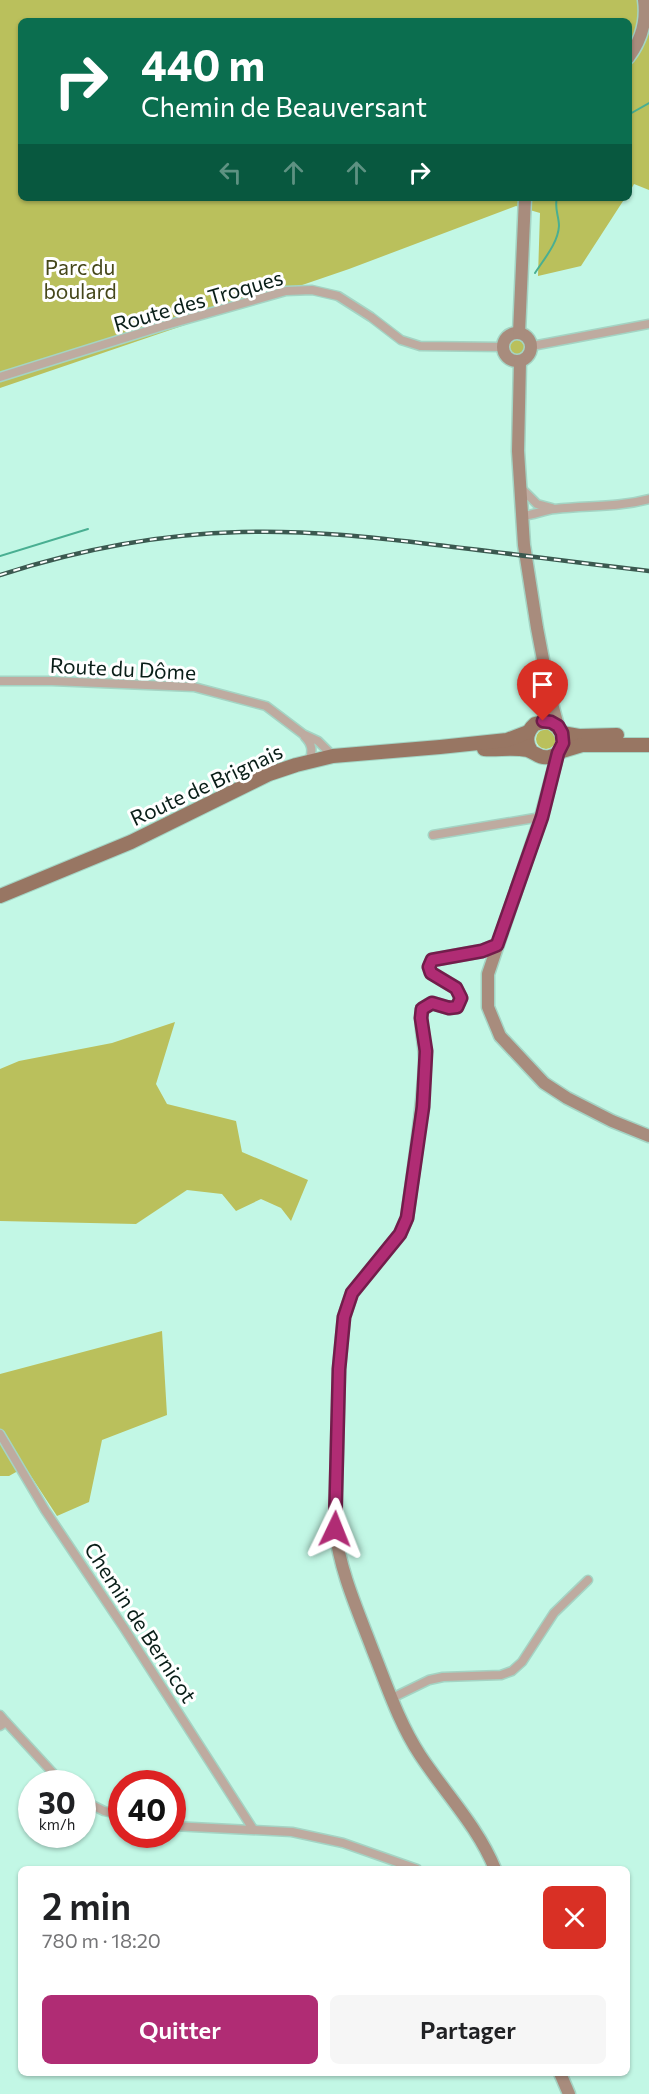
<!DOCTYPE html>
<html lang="fr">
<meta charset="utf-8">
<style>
:root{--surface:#fff;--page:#f6f6f6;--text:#202124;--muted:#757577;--accent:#b02c74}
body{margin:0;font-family:Commissioner,sans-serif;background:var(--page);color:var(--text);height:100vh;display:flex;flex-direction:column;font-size:22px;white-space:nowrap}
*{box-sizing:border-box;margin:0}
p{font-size:20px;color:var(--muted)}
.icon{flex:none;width:33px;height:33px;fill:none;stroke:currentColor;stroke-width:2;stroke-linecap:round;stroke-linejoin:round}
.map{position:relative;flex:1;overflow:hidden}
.sheet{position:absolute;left:18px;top:1866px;width:612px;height:210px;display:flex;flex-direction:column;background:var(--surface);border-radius:9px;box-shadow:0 2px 4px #0004}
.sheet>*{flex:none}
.banner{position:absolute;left:18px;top:18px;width:614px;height:183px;border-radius:9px;box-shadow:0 2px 4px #0004;background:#0b6e4f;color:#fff;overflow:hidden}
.speed{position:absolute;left:18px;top:1770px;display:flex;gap:12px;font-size:30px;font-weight:700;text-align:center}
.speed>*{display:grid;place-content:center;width:78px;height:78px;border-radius:50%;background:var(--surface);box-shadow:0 2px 4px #0004;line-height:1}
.speed small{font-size:15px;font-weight:400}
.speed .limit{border:9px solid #d22;background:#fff;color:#111}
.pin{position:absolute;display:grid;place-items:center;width:51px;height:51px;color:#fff;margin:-62px -26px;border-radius:50% 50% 50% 0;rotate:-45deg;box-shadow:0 0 6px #0007}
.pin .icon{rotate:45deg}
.me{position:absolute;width:66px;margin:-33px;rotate:2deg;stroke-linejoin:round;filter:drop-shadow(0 0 4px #0008)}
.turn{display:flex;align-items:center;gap:21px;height:126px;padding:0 24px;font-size:27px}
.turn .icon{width:78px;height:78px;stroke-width:2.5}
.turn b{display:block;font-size:42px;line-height:51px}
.lanes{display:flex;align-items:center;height:57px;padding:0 24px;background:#0003;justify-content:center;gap:30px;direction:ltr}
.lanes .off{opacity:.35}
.round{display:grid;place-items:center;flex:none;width:63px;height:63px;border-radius:9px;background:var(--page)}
.head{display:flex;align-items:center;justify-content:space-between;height:102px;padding:0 24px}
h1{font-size:36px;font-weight:600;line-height:45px}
.button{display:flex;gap:12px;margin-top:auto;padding:12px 24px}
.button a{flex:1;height:69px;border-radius:9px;background:var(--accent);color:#fff;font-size:24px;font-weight:600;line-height:69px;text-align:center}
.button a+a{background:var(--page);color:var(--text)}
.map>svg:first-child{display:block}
.green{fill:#bac05c}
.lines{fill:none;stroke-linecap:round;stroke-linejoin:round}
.stream{stroke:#49af92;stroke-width:2}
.street-casing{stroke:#a4d4c4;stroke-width:11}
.secondary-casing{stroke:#a4d4c4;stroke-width:15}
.primary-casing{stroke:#a4d4c4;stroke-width:16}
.street{stroke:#beaba0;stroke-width:8}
.secondary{stroke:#a88c7d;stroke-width:12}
.primary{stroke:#987663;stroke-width:14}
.rail-casing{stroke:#3b5950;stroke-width:4.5}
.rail{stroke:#fff;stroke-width:2;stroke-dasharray:7;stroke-linecap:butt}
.route-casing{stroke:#721d4b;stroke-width:15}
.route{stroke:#b02c74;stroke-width:10}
.labels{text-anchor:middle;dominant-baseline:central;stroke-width:6;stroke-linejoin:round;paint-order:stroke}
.park-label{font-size:21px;fill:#45471a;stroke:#fff}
.street-label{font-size:21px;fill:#091e18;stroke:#fff}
</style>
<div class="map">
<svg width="649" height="2094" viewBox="0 0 649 2094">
<rect width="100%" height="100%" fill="#c2f7e5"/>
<g class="green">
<path d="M0,0H649V190L634,184L629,193L628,21H21V198H625L581,266L538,276L540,213L516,206L349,269L0,388Z"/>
<circle cx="518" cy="347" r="8"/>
<circle cx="546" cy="739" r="10"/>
<path d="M175,1022L156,1084L167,1104L236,1121L242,1152L308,1180L291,1221L281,1208L261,1199L236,1211L222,1194L187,1190L136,1224L0,1221V1069L19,1061L112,1043Z"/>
<path d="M162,1331L167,1415L102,1440L89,1502L57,1516L25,1467L9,1476H0V1374Z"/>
</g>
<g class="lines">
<g class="stream">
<path d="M628,115L649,103"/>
<path d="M535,273C544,259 558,243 559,226C559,216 554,208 557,198"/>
<path d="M0,556L88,529"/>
</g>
<g class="street-casing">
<g id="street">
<path d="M532,346L649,324"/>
<path d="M0,377L163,326L286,291L312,290L338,296L371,317L401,340L420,346L503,347"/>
<path d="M521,488L537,504L552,508"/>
<path d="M522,516C534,515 544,510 555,509C588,505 615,508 649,499"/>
<path d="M0,681H52L194,687L266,706L303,734L318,741L333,756"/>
<path d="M305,737C313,745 312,751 310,761"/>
<path d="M433,835L541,817"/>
<path d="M0,1434L45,1510L124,1628L253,1829"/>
<path d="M392,1698L429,1680L443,1677L501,1675L512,1671L522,1662L554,1613L588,1580"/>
<path d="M0,1715L6,1722"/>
<path d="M0,1726L6,1722L63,1784"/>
<path d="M82,1800L104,1811L122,1815"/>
<path d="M172,1826L292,1832L343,1843L417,1869"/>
</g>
</g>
<g class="secondary-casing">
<g id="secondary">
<path d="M628,58C641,41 647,22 644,0"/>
<circle cx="517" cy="347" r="14"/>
<path d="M519,333L525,198"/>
<path d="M520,362L518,451L524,545L537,628L550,696L558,726"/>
<path d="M558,753L541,817L488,974V1007L500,1036L544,1083L567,1098L612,1121L649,1136"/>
<path d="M495,1869C478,1827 445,1793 420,1755C399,1723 387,1686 373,1651C358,1611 340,1572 335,1529L339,1369L344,1317L352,1293L400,1234L407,1218C414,1167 422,1116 425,1065C426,1046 419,1027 422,1009L432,1003L449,1008L457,1007L461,998L456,988L431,973L429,967L432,960L482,951L497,945"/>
<path d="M560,2073L569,2094"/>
</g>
</g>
<g class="primary-casing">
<g id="primary">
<path d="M562,733L579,736L617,735"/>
<path d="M484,749C498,750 514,747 527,750C535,752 539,759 549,757C570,753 566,726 547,721L535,724C526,732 525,742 531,751"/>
<path d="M559,752L582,745H649"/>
<path d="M0,896L131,842L269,774L296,765L333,756L440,747L507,740L528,732"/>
</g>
</g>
<use href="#street" class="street"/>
<use href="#secondary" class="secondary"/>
<use href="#primary" class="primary"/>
<g class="rail-casing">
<path id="rail" d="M0,575C78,550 159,534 241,532C307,530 372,537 437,545C507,553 578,563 649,571"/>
</g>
<use href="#rail" class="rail"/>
</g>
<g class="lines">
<g class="route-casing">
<path id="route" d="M335,1529L339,1369L344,1317L352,1293L400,1234L407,1218L423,1107L426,1051L421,1018L422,1009L432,1003L449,1008L457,1007L461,998L456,988L431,973L429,967L432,960L482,951L497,945L542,817L558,753L563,743L562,733L558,726L551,722L543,721"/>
</g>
<use href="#route" class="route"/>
</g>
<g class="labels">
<g class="park-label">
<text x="80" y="266">Parc du<tspan x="80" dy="24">boulard</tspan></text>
</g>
<g class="street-label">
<text transform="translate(198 300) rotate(-16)">Route des Troques</text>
<text transform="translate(123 668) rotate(3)">Route du Dôme</text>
<text transform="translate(206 784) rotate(-25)">Route de Brignais</text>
<text transform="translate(141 1622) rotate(57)">Chemin de Bernicot</text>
</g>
</g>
</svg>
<div class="speed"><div>30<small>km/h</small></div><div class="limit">40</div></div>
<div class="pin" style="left:543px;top:721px;background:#d93025"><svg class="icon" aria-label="arrive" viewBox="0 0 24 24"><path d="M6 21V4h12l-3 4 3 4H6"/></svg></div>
<svg class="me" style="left:335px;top:1529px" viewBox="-20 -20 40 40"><path d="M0-17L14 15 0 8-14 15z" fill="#b02c74" stroke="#fff" stroke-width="4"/></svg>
<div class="banner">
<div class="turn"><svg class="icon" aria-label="right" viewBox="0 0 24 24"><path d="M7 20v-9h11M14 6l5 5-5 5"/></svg><div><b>440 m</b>Chemin de Beauversant</div></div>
<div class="lanes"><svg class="icon off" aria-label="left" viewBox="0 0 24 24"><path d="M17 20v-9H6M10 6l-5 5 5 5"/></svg><svg class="icon off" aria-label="ahead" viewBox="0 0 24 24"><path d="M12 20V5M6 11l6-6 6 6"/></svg><svg class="icon off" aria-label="ahead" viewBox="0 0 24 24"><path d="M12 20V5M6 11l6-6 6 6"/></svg><svg class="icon" aria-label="right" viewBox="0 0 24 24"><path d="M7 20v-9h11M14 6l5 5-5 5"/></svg></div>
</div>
<section class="sheet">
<div class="head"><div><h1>2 min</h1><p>780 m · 18:20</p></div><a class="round" style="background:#d93025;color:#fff"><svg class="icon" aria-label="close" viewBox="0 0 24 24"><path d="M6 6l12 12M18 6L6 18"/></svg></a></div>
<div class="button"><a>Quitter</a><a>Partager</a></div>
</section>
</div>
